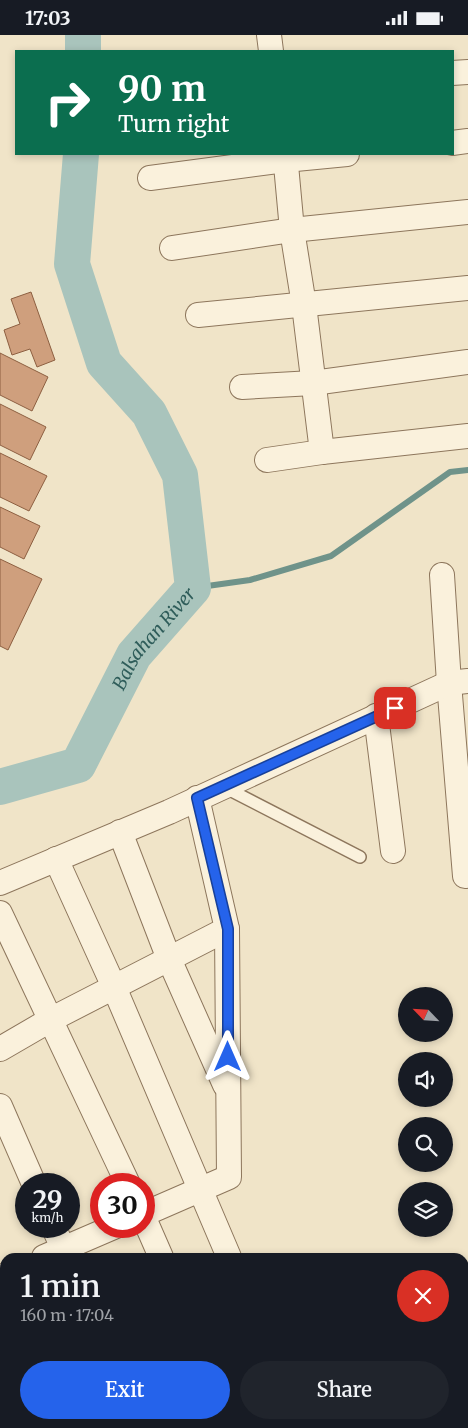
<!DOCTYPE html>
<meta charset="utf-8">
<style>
:root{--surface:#171b24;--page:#20242c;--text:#f1f3f6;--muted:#9ea1a6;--accent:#2563eb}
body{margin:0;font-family:Merriweather,serif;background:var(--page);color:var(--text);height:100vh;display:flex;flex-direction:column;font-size:19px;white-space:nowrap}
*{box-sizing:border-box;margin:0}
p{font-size:16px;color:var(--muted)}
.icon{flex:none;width:28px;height:28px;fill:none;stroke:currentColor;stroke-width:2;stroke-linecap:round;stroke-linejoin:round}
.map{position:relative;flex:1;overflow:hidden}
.details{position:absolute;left:0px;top:1218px;width:469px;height:176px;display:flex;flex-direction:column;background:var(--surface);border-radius:15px 15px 0 0;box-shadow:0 2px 8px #0003}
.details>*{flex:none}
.top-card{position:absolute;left:15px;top:15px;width:439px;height:105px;border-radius:0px;box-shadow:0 2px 8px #0003;background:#0b6e4f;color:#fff;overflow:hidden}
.needle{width:32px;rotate:295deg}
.tools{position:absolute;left:398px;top:952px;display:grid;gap:10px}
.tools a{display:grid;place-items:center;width:55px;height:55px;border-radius:50%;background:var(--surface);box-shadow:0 2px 8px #0003;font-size:25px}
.speed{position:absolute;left:15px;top:1138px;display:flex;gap:10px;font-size:25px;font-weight:700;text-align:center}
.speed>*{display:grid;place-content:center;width:65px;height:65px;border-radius:50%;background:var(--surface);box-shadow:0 2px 8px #0003;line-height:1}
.speed small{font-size:12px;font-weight:400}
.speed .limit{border:8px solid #d22;background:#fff;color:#111}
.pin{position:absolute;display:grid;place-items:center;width:42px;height:42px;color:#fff;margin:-21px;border-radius:10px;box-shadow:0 2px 8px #0006}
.me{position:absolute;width:55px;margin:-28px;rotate:0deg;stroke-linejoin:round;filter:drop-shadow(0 0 4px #0008)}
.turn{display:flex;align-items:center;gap:18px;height:105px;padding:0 20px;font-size:22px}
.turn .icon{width:65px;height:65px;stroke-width:2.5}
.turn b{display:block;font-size:35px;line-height:42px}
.round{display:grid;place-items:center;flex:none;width:52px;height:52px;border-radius:26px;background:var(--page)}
.overview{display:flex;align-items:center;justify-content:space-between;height:85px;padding:0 20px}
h1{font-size:30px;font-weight:600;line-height:38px}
.action{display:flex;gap:10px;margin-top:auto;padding:10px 20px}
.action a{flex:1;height:58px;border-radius:30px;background:var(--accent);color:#fff;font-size:20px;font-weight:600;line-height:58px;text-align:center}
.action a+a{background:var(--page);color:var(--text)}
.status{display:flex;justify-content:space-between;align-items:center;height:35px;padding:0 25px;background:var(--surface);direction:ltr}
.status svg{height:14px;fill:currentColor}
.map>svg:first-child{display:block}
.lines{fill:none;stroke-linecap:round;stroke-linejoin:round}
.stream{stroke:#6f938a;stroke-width:6}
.river{stroke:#a9c4bc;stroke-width:36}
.building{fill:#cf9f7d;stroke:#8d5f41}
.service-casing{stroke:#8d765c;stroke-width:14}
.minor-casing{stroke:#8d765c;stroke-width:26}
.service{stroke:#faf1dc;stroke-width:11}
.minor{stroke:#faf1dc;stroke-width:24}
.route-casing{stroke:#184099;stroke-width:12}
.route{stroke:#2563eb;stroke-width:9}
.labels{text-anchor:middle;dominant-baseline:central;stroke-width:5;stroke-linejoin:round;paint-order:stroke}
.water-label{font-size:18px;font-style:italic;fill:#2f5d5a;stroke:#f7eed8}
</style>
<div class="status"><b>17:03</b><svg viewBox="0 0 49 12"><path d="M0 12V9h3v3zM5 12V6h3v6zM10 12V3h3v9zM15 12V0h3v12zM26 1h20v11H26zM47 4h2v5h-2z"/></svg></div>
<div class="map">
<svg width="468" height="1393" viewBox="0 0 468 1393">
<rect width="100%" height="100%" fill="#f0e4c8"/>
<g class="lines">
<path class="stream" d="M193,553L250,545L331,521L450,437L468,435"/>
<g class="river">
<path d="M83,0V16"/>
<path id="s1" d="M0,752L78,730L134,620L193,553L180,440L149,378L104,328L72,229L81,119"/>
</g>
</g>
<g class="building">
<path d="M31,257L55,325L37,332L30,314L12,320L4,295L20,289L11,264Z"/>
<path d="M0,318L48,342L32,376L0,360Z"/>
<path d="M0,369L46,392L30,425L0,410Z"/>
<path d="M0,418L47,441L29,476L0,462Z"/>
<path d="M0,472L40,491L24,524L0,512Z"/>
<path d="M0,524L42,544L8,615L0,611Z"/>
</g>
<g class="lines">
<g class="service-casing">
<path id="service" d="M224,752L360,822"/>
</g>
<g class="minor-casing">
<g id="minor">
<path d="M269,0L271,16"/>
<path d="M452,38L468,37"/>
<path d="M452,108L468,106"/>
<path d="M285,119L292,195L304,270L322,417"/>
<path d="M150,143L285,125L347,119"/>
<path d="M172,213L292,195L468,177"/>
<path d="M198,280L468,253"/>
<path d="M242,352L313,348L468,327"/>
<path d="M267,425L322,417L468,401"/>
<path d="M442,540L449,648L465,841"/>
<path d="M376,681L393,816"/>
<path d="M120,797L169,924L225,1050"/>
<path d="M56,824L114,952L229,1222"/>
<path d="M0,848L169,777L449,648L468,646"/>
<path d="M0,878L128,1149"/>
<path d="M0,1014L50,985L227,894L197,763"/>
<path d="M0,1071L34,1149"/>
<path d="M144,1179L229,1142L227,894"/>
<path d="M144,1183L161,1222"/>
<path d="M53,1191L67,1222"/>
<path d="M44,1222L116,1191"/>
<path d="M0,1242L5,1240"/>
<path d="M141,1389L143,1393"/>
<path d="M236,1389L238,1393"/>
<path d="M304,1389L306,1393"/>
<path d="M209,1393L219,1389"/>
</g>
</g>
<use href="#service" class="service"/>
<use href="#minor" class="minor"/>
</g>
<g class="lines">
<g class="route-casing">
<path id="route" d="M228,1022V894L197,763L395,673"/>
</g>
<use href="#route" class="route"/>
</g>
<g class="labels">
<g class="water-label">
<text stroke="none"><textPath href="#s1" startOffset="229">Balsahan River</textPath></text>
</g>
</g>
</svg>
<div class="tools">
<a><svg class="needle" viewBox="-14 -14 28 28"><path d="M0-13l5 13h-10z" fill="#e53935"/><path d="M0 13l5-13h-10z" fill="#9ea1a6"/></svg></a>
<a><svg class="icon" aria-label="sound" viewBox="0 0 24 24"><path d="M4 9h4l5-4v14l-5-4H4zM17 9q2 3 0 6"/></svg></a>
<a><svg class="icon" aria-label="search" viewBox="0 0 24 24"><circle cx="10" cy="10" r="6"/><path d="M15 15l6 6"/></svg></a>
<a><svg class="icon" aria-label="layers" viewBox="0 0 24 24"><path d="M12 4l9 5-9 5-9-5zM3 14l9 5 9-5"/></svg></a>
</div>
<div class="speed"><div>29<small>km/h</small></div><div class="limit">30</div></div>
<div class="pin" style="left:395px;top:673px;background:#d93025"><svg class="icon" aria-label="arrive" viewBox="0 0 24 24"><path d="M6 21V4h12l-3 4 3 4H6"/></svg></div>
<svg class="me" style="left:228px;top:1022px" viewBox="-20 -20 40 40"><path d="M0-17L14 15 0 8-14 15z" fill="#2563eb" stroke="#fff" stroke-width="4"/></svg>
<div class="top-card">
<div class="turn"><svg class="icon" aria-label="right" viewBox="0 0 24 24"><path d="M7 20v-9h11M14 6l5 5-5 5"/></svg><div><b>90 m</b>Turn right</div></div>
</div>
<section class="details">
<div class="overview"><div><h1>1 min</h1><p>160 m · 17:04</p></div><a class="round" style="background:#d93025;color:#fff"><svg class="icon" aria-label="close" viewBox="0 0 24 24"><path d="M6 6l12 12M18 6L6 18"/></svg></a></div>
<div class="action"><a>Exit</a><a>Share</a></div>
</section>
</div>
